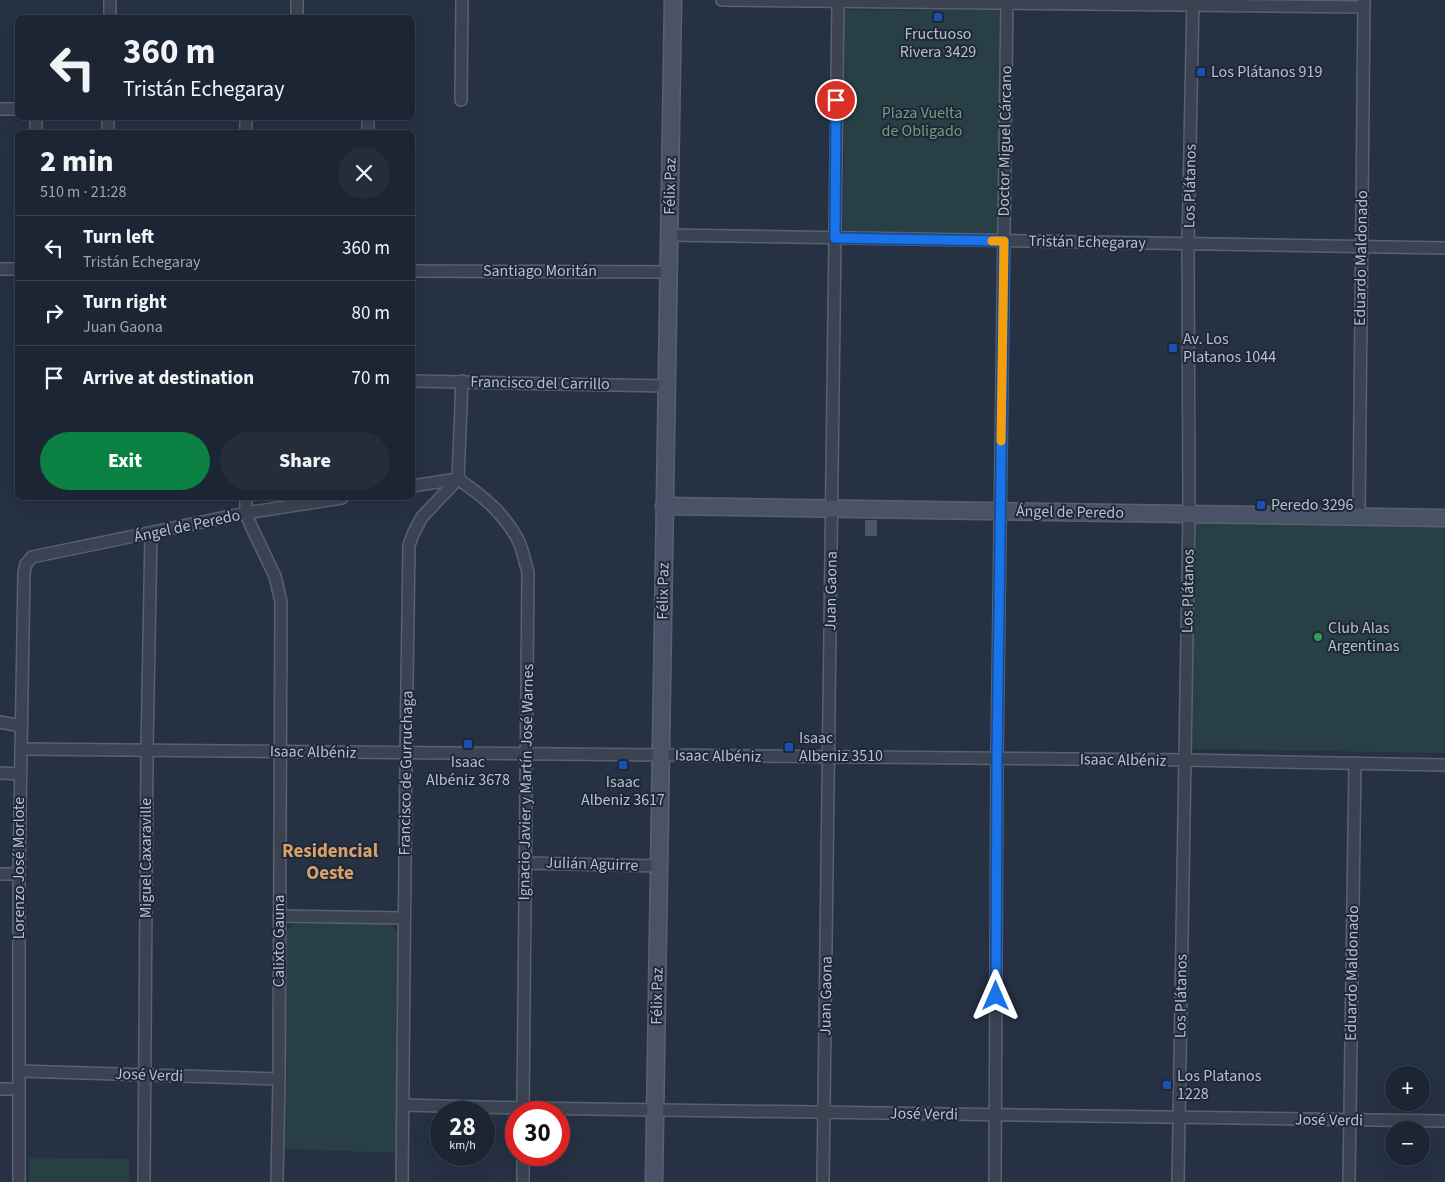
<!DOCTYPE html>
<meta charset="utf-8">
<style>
:root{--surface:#1c2533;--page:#252d3b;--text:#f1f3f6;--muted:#a0a5ac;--line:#3a424e;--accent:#0b8043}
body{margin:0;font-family:"Source Sans 3",sans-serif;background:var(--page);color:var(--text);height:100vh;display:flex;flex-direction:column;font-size:19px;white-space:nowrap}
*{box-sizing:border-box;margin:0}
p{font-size:16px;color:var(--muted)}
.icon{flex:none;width:28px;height:28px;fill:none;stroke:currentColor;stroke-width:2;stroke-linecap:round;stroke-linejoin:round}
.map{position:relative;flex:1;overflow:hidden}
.panel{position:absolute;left:15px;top:130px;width:400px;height:370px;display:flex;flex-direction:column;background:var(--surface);border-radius:8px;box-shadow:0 5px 20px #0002,0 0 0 1px var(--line)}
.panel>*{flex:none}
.hud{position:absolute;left:15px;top:15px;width:400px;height:105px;border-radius:8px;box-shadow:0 5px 20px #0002,0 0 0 1px var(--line);background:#1c2533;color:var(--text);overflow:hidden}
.buttons{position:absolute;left:1385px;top:1066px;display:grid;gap:10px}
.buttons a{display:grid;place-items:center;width:45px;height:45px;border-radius:50%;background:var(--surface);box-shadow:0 5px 20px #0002,0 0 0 1px var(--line);font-size:25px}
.speed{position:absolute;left:430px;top:1101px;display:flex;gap:10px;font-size:25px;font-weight:700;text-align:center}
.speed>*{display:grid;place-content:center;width:65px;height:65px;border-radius:50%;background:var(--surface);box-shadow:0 5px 20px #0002,0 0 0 1px var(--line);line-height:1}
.speed small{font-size:12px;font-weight:400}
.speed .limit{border:8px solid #d22;background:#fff;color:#111}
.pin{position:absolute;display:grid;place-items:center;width:42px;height:42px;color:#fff;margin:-21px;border:2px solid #fff;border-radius:50%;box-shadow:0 1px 5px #0007}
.me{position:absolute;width:55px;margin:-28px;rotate:0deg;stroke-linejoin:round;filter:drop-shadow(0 0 4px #0008)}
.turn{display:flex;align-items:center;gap:18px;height:105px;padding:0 25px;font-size:22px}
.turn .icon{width:65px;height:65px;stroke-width:2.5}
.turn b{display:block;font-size:35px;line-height:42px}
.round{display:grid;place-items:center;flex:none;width:52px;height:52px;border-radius:26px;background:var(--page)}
.summary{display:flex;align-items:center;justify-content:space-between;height:85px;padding:0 25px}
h1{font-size:30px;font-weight:800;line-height:38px}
.primary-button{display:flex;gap:10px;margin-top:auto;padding:10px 25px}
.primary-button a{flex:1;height:58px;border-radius:30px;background:var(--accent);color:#fff;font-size:20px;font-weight:800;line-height:58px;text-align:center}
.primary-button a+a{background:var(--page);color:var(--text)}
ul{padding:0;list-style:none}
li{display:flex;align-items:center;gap:15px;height:65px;padding:0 25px;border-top:1px solid var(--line)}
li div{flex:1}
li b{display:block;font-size:19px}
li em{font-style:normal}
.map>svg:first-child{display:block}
.green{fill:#283f45}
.building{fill:#4a556a}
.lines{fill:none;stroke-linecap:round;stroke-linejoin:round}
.minor-casing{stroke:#596171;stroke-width:14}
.secondary-casing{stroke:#596171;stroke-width:19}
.minor{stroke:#3b4353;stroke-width:11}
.secondary{stroke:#495267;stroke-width:16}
.route-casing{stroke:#114b97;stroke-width:12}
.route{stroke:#1a73e8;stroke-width:9}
.slow{stroke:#f59e0b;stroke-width:9}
.transit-dot{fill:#1a4fb4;stroke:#1f2839;stroke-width:2}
.leisure-dot{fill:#2e9e5b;stroke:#1f2839;stroke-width:2}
.labels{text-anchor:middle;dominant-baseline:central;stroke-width:4;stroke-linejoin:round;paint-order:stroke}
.poi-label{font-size:16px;fill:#b8bfcd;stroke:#1f2839;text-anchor:start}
.park-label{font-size:16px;fill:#6f9e7d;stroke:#1f2839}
.street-label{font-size:16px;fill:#b8bfcd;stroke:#1f2839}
.quarter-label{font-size:19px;font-weight:bold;fill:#daa167;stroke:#1f2839}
</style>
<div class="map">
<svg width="1445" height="1182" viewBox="0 0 1445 1182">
<rect width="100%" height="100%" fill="#263144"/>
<g class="green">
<path d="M845,10H1001L999,234L843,233Z"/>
<path d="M1193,520L1445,525V753L1189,749Z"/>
<path d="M298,922L379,923C393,925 394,925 400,938L398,1153L285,1149L286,932L291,925Z"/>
<path d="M29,1158L129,1159V1182H29Z"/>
</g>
<rect class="building" x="865" y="520" width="12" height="16"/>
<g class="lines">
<g class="minor-casing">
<g id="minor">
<path d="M722,0L1363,7"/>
<path d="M110,18V0"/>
<path d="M297,18V0"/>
<path d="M461,100L462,0"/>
<path d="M0,109H18"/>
<path d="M36,132V118"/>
<path d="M108,132V118"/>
<path d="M246,132V118"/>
<path d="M368,132V118"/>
<path d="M669,235L1445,248"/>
<path d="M0,269H18"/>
<path d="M412,271L668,272"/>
<path d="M412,381L667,386"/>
<path d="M458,479C483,496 505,514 519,542C523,551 525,563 528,572L523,1112"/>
<path d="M412,486L458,479"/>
<path d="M246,498V513L251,526L275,576L281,602L279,1079L277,1182"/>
<path d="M1359,516L1364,1"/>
<path d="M0,722L21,726"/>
<path d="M21,749L1185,760L1445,765"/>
<path d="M0,773L20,774"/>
<path d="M525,863L659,866"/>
<path d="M0,874H19"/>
<path d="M279,916L404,918"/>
<path d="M19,1071L279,1079"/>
<path d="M0,1089H19"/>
<path d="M403,1105L523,1108L1445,1121"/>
<path d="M19,1182V874L24,573L26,564L32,557L246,513L342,498"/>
<path d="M144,1182L147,750L151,533"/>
<path d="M402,1182L406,753L409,545L414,532L422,517L458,479L462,381"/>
<path d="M523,1182V1155"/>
<path d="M823,1182L838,0"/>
<path d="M995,1182L997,758L1007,0"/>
<path d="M1178,1182L1189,513L1188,244L1193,0"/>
<path d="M1349,1182L1355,763"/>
</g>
</g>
<g class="secondary-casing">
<g id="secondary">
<path d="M664,506L1445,518"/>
<path d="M654,1182L673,0"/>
</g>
</g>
<use href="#minor" class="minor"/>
<use href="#secondary" class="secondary"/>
</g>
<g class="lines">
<g class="route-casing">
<path id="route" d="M836,100L835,238L1004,241L997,758L996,996"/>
</g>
<use href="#route" class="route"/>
<path class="slow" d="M992,241H1004L1001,441"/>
</g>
<g class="transit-dot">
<rect x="933" y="12" width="10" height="10" rx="2.5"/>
<rect x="1196" y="67" width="10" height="10" rx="2.5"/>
<rect x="1168" y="343" width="10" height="10" rx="2.5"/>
<rect x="1256" y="500" width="10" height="10" rx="2.5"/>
<rect x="463" y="739" width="10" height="10" rx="2.5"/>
<rect x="784" y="742" width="10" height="10" rx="2.5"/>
<rect x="618" y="760" width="10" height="10" rx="2.5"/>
<rect x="1162" y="1080" width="10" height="10" rx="2.5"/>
</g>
<circle class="leisure-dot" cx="1318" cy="637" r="5"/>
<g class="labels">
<g class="poi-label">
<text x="938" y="34" text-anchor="middle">Fructuoso<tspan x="938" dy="18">Rivera 3429</tspan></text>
<text x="1211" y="72">Los Plátanos 919</text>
<text x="1183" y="339">Av. Los<tspan x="1183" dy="18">Platanos 1044</tspan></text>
<text x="1271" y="505">Peredo 3296</text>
<text x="1328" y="628">Club Alas<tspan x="1328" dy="18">Argentinas</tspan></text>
<text x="799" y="738">Isaac<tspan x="799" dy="18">Albeniz 3510</tspan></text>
<text x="468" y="762" text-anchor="middle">Isaac<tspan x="468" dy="18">Albéniz 3678</tspan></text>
<text x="623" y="782" text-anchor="middle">Isaac<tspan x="623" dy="18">Albeniz 3617</tspan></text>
<text x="1177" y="1076">Los Platanos<tspan x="1177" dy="18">1228</tspan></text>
</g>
<g class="park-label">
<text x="922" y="113">Plaza Vuelta<tspan x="922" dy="18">de Obligado</tspan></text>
</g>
<g class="street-label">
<text transform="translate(1005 141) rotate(-89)">Doctor Miguel Cárcano</text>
<text transform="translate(670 186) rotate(-89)">Félix Paz</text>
<text transform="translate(1190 186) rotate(-89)">Los Plátanos</text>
<text transform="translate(1087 242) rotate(1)">Tristán Echegaray</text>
<text transform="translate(1361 258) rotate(-89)">Eduardo Maldonado</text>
<text x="540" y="271">Santiago Moritán</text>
<text transform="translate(540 383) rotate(1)">Francisco del Carrillo</text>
<text transform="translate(1070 512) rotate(1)">Ángel de Peredo</text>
<text transform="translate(187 526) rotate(-12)">Ángel de Peredo</text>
<text transform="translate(663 591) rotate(-89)">Félix Paz</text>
<text transform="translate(831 591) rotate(-89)">Juan Gaona</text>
<text transform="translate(1188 591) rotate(-89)">Los Plátanos</text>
<text transform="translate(313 752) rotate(1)">Isaac Albéniz</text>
<text transform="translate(718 756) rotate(1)">Isaac Albéniz</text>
<text transform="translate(1123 760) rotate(1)">Isaac Albéniz</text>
<text transform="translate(406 773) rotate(-89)">Francisco de Gurruchaga</text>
<text transform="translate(526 782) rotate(-89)">Ignacio Javier y Martín José Warnes</text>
<text transform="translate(146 858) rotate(-90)">Miguel Caxaraville</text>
<text transform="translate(592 864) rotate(2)">Julián Aguirre</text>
<text transform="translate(19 868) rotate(-90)">Lorenzo José Morlote</text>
<text transform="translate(279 941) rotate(-90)">Calixto Gauna</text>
<text transform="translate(1352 973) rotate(-89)">Eduardo Maldonado</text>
<text transform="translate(657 996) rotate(-89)">Félix Paz</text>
<text transform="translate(826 996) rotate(-89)">Juan Gaona</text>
<text transform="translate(1181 996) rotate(-89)">Los Plátanos</text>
<text transform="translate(149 1075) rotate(2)">José Verdi</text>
<text transform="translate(924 1114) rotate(1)">José Verdi</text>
<text transform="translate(1329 1120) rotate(1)">José Verdi</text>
</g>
<g class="quarter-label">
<text x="330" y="851">Residencial<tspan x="330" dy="22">Oeste</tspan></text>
</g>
</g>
</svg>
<div class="buttons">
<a>+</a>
<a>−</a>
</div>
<div class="speed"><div>28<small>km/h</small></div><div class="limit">30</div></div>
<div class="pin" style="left:836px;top:100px;background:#d93025"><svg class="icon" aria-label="arrive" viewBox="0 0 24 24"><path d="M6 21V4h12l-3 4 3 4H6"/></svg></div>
<svg class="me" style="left:996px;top:996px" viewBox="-20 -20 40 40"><path d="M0-17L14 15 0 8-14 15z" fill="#1a73e8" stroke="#fff" stroke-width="4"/></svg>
<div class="hud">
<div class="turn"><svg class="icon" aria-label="left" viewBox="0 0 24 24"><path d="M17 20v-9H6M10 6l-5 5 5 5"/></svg><div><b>360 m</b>Tristán Echegaray</div></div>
</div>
<section class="panel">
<div class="summary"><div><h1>2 min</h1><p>510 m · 21:28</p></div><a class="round"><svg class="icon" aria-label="close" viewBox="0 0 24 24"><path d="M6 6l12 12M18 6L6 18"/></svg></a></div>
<ul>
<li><svg class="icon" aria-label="left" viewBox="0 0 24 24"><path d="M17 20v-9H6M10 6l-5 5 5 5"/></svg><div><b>Turn left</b><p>Tristán Echegaray</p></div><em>360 m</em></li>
<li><svg class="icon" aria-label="right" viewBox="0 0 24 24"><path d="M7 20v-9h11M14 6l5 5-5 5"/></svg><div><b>Turn right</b><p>Juan Gaona</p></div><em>80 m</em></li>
<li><svg class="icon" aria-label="arrive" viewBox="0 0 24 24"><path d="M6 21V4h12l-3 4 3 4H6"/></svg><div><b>Arrive at destination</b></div><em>70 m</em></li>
</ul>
<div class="primary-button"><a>Exit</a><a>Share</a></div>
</section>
</div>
